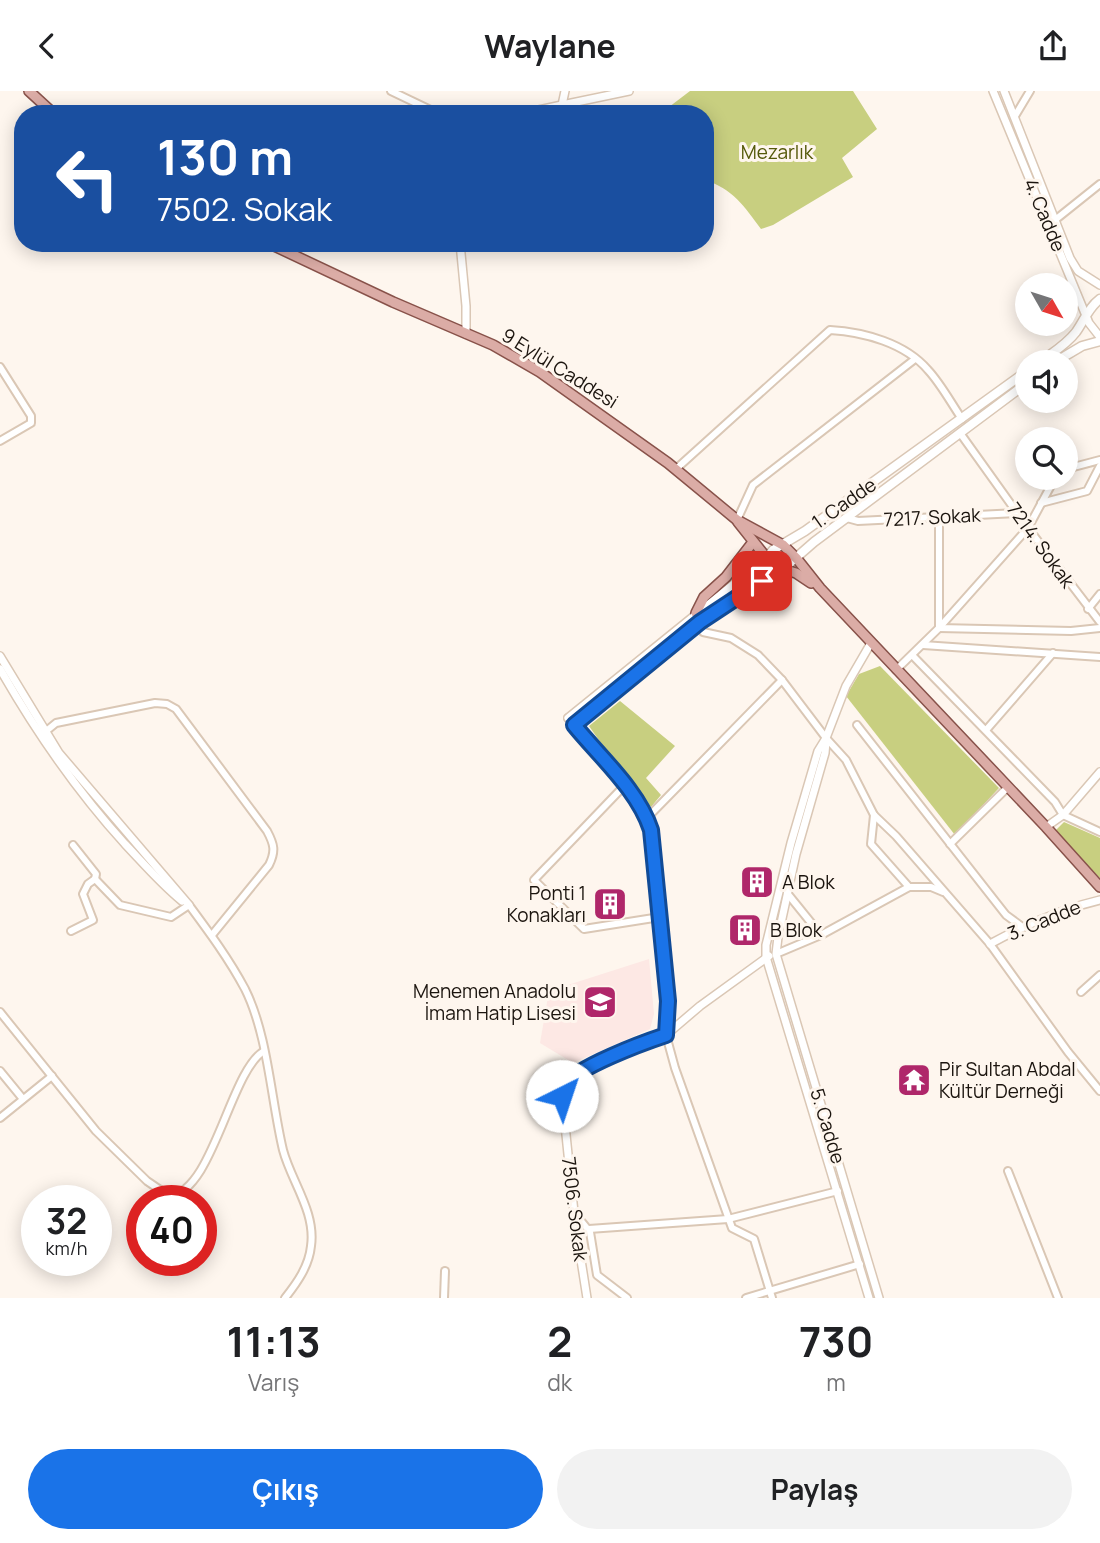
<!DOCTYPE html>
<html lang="tr">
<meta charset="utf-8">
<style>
:root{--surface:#fff;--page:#f2f2f2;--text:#202124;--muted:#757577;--accent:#1a73e8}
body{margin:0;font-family:Manrope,sans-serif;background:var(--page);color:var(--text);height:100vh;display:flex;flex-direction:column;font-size:26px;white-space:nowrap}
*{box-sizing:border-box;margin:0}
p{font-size:23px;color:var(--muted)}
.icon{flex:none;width:38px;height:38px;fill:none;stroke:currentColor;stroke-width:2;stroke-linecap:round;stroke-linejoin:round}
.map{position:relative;height:1207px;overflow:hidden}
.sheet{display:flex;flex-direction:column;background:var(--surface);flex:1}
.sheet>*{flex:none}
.guide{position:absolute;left:14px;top:14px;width:700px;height:147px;border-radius:28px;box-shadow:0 4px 18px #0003;background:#1a4fa0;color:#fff;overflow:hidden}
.needle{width:46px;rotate:129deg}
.fabs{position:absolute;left:1015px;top:182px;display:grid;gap:14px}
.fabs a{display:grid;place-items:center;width:63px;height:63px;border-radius:50%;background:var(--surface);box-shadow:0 4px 18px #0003;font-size:35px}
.speed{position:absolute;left:21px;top:1094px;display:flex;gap:14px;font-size:35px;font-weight:700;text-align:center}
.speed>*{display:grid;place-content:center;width:91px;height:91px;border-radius:50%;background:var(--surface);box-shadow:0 4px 18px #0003;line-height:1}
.speed small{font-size:18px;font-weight:400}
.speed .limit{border:10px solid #d22;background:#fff;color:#111}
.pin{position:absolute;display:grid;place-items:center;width:60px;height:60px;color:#fff;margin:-30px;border-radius:14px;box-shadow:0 4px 10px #0006}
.me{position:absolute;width:77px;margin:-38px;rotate:41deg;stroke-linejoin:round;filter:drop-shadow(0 0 5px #0008)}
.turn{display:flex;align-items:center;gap:24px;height:147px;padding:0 28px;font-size:32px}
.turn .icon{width:91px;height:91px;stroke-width:2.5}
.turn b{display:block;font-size:49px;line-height:60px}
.eta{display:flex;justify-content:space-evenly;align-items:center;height:119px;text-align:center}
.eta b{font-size:42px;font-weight:700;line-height:49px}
.action{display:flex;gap:14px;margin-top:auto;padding:14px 28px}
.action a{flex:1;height:80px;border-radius:42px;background:var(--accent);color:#fff;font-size:28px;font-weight:700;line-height:80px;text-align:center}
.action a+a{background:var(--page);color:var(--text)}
header{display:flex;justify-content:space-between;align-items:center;height:91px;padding:0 28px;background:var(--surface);font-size:32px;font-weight:700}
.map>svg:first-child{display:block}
.education{fill:#fde8e4}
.green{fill:#c8cf80}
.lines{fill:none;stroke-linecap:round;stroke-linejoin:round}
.minor-casing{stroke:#dac7b5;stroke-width:10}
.tertiary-casing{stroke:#dac7b5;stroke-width:10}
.secondary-casing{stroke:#dac7b5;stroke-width:11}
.primary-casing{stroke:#88524a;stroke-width:12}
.minor{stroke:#fff;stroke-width:6}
.tertiary{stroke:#fff;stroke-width:7}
.secondary{stroke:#fff;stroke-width:8}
.primary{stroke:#dbaca6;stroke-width:9}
.route-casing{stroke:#114b97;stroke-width:18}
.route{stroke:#1a73e8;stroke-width:12}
.labels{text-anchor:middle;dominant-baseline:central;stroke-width:6;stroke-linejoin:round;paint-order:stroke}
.park-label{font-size:19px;fill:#55590a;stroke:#fef6ee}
.street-label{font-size:19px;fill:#1b140e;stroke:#fef6ee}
.poi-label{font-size:19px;fill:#1b140e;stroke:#fef6ee;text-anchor:start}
</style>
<header><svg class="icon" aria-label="back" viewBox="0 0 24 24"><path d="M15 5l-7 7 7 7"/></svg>Waylane<svg class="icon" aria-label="share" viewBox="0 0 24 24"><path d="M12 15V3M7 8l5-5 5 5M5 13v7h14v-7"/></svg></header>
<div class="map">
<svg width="1100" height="1207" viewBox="0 0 1100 1207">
<rect width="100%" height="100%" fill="#fef6ee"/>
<path class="education" d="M649,868L654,923L650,938L573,972L540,952L549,900Z"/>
<g class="green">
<path d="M690,0H853L877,38L842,67L853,86L773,134L761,138C744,115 733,98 705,89V23H667L669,16Z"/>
<path d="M880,575L999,697L955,744L846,605L859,583Z"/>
<path d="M620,610L675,655L646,687L661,704L651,716L620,679L589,635Z"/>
<path d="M1064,731L1100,747V787L1055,740Z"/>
</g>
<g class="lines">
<g class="minor-casing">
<g id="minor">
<path d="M391,0L439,23"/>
<path d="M1015,25L1030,0"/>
<path d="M1055,129L1100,93"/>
<path d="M0,276L31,325V332L0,350"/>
<path d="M960,342L1028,437L1100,531"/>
<path d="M676,378L830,239C864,241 905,252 928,279C941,293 951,312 962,328"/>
<path d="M1066,378L1100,369"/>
<path d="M1041,412L1087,400L1100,375"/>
<path d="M847,427L858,430L1017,422"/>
<path d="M939,427V537L1071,540L1100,537"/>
<path d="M737,429L753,394L915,268"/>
<path d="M1088,518L1100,503"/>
<path d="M700,531L703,541L731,547L758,564L782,589L826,647L846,669L874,724L896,745L990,853L1068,961L1100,1000"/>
<path d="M923,554L1100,566"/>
<path d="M912,564L1055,711L1063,724L1100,741"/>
<path d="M896,579L939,537L1028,437L1055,387"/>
<path d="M568,627C594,655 640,703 651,739L668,910L666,944L675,977L732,1137L754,1148L772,1207"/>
<path d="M857,634L1006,824L1021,835"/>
<path d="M987,638L1053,562"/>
<path d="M45,641L56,632L155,612L167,613L176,618L267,740C274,753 276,760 269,774L212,844"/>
<path d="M625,694L534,789L584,838L660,826"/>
<path d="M874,724L871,753L909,796"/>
<path d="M647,727L782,589"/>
<path d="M950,753L1008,696"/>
<path d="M73,754L96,783L95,788"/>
<path d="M787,802L821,844"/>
<path d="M71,840L93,829L83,803L88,793L95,788L120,814L171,826L189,814C209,841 229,868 245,898C268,944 271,1009 283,1059C291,1090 316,1121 311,1155C309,1175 297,1192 285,1207"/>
<path d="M776,863L821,844L909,796H931L943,801"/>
<path d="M1081,901L1100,884"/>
<path d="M0,921L96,1040L147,1090L169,1105C213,1102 230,980 264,960"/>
<path d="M0,980L23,1008"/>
<path d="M0,1027L52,985"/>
<path d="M1008,1080L1058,1207"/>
<path d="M575,1131H582L590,1141L597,1184L627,1207"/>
<path d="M589,1138L728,1128L838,1100"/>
<path d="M444,1207L445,1180"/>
<path d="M746,1207L860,1173"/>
</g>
</g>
<g class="tertiary-casing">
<g id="tertiary">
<path d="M993,0L1089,232L1100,246"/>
<path d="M1004,0L1070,167L1078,180L1100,194"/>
<path d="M562,14L629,0"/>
<path d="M520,23L562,14L565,0"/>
<path d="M460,152L466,215V243"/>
<path d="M0,565L59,662L189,814"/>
<path d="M0,578C36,641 76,699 125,753C144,773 161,793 182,810"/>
<path d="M568,627L767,466"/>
<path d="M574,634L700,531L782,479"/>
<path d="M826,651L825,662L796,763L778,846L776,863L879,1207"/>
<path d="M1046,736L1063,724L1100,681"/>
<path d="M990,853C1025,834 1061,818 1100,809"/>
<path d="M587,1207L575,1131L562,1005L563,995L576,984L641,953L666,944L700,915L769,865"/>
<path d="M869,1207L766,866V854L791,752L818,660L826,647L846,595L871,552"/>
</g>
</g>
<g class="secondary-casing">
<g id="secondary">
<path d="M1040,271C1052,262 1066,254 1076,241C1084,230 1088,217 1100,208"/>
<path d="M1055,271L1082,255L1100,250"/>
<path d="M767,466L773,459L805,440L1027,280"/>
<path d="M782,479L814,451L1027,292"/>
</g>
</g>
<g class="primary-casing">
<g id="primary">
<path d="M29,0L54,23"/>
<path d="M268,152L393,211L493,254L540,281L668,372L737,429L783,454L797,468L820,497L1046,736L1100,796"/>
<path d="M738,431L773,475L796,482L811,492"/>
<path d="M696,522L704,506L726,486L753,451"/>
</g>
</g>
<use href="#minor" class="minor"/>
<use href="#tertiary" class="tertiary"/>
<use href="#secondary" class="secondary"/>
<use href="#primary" class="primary"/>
</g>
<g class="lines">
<g class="route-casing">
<path id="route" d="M562,1005L563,995C577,976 642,952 666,944L668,910L651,739C638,699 600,666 574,634L700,531L762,490"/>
</g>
<use href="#route" class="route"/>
</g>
<defs>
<g id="building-square" transform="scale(1.75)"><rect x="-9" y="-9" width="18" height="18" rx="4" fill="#af276a" stroke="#fef6ee"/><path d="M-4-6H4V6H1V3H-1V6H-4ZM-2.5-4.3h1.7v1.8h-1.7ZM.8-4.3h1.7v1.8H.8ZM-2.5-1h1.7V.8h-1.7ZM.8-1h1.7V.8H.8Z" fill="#fff"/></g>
<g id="school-square" transform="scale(1.75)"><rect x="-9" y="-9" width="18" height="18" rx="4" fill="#af276a" stroke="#fef6ee"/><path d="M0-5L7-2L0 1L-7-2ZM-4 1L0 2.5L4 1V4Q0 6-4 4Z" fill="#fff"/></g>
<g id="temple-square" transform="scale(1.75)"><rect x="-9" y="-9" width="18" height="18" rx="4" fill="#af276a" stroke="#fef6ee"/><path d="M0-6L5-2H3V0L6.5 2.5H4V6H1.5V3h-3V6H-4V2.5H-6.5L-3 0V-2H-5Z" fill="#fff"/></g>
</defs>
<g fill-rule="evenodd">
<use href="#building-square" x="757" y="791"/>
<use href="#building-square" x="610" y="813"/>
<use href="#building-square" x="745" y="839"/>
<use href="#school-square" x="600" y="911"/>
<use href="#temple-square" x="914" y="989"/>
</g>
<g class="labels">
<g class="park-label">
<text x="777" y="61">Mezarlık</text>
</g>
<g class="street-label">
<text transform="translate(1045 124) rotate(67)">4. Cadde</text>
<text transform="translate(560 277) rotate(32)">9 Eylül Caddesi</text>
<text transform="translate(844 412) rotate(-35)">1. Cadde</text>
<text transform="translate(932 426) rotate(-3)">7217. Sokak</text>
<text transform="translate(1041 454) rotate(54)">7214. Sokak</text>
<text transform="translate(1044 829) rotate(-22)">3. Cadde</text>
<text transform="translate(828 1035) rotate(73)">5. Cadde</text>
<text transform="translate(575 1118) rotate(83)">7506. Sokak</text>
</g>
<g class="poi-label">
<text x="782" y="791">A Blok</text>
<text x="586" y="802" text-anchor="end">Ponti 1<tspan x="586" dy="22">Konakları</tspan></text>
<text x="770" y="839">B Blok</text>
<text x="576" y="900" text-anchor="end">Menemen Anadolu<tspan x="576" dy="22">İmam Hatip Lisesi</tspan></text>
<text x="939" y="978">Pir Sultan Abdal<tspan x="939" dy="22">Kültür Derneği</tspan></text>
</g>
</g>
</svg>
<div class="fabs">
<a><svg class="needle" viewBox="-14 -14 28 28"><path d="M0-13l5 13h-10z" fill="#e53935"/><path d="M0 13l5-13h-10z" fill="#757577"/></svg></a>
<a><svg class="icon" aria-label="sound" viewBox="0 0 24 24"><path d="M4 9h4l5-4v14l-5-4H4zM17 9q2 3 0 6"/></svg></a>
<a><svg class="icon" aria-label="search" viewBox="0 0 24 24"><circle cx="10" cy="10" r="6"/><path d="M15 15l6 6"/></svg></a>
</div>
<div class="speed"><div>32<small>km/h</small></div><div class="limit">40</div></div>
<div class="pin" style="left:762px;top:490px;background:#d93025"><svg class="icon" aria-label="arrive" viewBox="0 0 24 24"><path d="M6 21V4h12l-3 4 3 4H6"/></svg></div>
<svg class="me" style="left:562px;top:1005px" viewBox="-20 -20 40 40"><circle r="19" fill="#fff"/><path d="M0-13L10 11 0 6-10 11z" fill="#1a73e8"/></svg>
<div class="guide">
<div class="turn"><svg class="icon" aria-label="left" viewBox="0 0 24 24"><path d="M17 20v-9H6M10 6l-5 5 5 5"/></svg><div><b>130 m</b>7502. Sokak</div></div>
</div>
</div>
<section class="sheet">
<div class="eta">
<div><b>11:13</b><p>Varış</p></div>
<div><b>2</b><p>dk</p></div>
<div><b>730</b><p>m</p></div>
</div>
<div class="action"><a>Çıkış</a><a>Paylaş</a></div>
</section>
